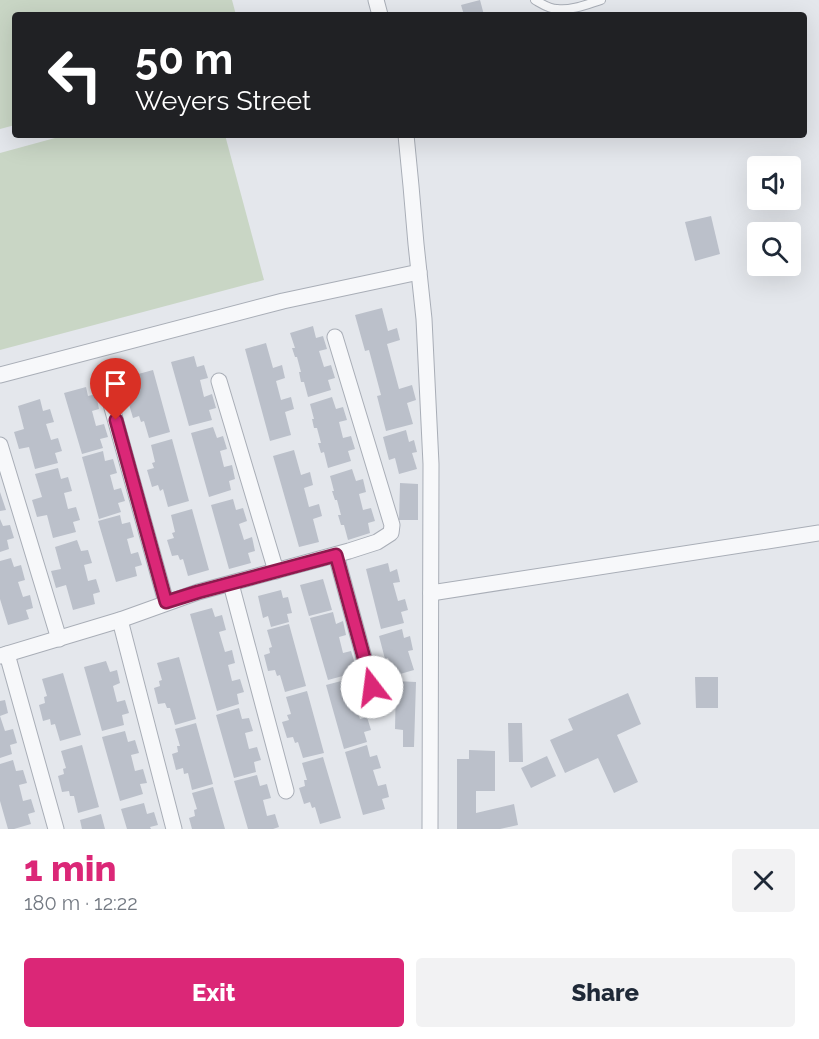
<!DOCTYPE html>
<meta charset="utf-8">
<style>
:root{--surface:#fff;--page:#f2f2f3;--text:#1f2937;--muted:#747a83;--accent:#db2777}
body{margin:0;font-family:Raleway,sans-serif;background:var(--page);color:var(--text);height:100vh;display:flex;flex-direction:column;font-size:22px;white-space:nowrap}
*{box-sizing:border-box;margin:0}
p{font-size:20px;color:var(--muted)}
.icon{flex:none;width:33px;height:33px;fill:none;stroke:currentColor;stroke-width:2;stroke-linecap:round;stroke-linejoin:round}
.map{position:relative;height:829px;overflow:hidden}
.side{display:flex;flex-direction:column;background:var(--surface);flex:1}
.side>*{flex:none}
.hud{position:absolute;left:12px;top:12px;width:795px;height:126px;border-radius:6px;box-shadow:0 6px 24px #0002;background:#202124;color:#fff;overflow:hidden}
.buttons{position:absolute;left:747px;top:156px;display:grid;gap:12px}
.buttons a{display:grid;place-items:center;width:54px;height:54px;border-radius:6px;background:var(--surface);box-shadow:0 6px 24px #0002;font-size:30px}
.pin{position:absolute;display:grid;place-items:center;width:51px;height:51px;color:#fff;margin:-62px -26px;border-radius:50% 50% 50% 0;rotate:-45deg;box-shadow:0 0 6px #0007}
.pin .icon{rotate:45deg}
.me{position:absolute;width:66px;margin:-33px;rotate:345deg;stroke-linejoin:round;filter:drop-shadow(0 0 4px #0008)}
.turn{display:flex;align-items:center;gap:21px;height:126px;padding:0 24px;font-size:27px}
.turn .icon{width:78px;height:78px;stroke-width:2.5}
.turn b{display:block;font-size:42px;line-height:51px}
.round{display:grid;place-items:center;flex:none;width:63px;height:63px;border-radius:6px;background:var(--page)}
.overview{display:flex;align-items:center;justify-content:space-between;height:102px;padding:0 24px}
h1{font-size:36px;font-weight:800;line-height:45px;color:var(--accent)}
.button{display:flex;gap:12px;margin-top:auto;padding:12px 24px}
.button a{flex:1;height:69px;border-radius:6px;background:var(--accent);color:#fff;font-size:24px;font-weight:800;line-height:69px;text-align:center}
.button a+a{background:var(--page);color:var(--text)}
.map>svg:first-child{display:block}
.green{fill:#c9d6c5}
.building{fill:#bbc0ca}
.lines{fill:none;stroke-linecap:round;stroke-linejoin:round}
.service-casing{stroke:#a9aeb7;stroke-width:10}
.minor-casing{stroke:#a9aeb7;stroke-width:17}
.service{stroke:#f7f8fa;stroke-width:8}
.minor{stroke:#f7f8fa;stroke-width:15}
.route-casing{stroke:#8e194d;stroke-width:15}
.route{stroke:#db2777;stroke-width:10}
</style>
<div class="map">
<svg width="819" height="829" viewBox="0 0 819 829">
<rect width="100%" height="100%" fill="#e4e7ec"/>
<g class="green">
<path d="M0,0H232L236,15H15V125L0,129Z"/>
<path d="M66,135H225L264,280L0,350V153Z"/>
</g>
<g class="building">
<path d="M480,0L484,15H464L461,5Z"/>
<path d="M711,216L720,254L695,261L685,222Z"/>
<path d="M382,308L388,331L397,328L400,340L387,344L399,389L412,385L416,400L407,403L413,424L386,431L377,396L381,395L369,350L365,351L355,315Z"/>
<path d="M313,326L316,338L323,336L327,349L319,351L324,367L331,365L335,378L328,380L331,390L308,397L304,382H301L299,372H301L297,357H295L292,348H295L290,333Z"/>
<path d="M266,343L273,368L282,365L285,378L276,381L281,400L291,397L294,409L285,412L291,435L270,441L245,349Z"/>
<path d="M194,356L197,367L204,365L208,378L200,380L204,397L212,394L216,408L209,410L212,420L189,426L171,362Z"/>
<path d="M153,370L170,432L149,438L144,421L141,422L139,416L133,418L128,401L135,399L133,394L137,393L131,376Z"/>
<path d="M86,387L88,396L96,394L99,409L92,411L96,426L104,424L108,437L100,439L103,448L82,454L64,393Z"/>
<path d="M332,397L336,409L343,407L347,420L339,422L343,438L351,436L355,449L348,451L351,461L328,468L324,452L321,453L318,443H321L317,428H314L312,419H314L310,404Z"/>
<path d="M40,399L43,411L50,409L54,422L46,424L51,440L58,438L62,451L55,453L58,463L35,469L29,447L19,449L14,432L24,429L18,406Z"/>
<path d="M213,427L217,438L223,436L227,449L220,451L224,467L232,465L235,479L229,481L231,490L209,497L191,433Z"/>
<path d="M406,430L409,442L414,440L417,452L412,453L417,469L399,474L395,458L389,460L383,437Z"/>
<path d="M172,439L189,501L168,507L163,489L160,491L158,485L152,487L147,470L154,468L152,463L155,462L151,445Z"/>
<path d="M294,450L301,475L310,472L313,485L304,488L309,507L319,504L322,516L313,519L319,542L299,547L273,456Z"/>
<path d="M103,451L105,461L113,459L117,473L110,475L114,490L121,488L125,501L118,503L121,512L99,519L82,457Z"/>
<path d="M58,468L61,479L68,477L72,491L64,493L68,509L76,507L80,520L73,522L76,532L53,538L47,515L37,517L32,500L42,497L35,474Z"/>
<path d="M352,469L356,481L363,479L366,492L359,494L363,510L371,508L375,521L368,523L370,533L348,540L344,525H341L338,515H341L337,500H335L332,491H334L330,476Z"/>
<path d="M400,483L418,484V520H399Z"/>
<path d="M0,492L6,510L0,511Z"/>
<path d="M233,499L236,510L243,508L247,521L239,524L244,540L252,537L255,551L248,553L251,563L229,569L211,505Z"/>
<path d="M192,509L209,570L188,576L183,559L180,560L178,555L172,556L167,540L174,538L172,533L175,532L171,515Z"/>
<path d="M120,515L122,524L130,522L134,537L127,539L131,554L138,552L142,565L135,567L137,576L116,582L98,521Z"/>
<path d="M0,519L3,526L10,525L14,538L7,540L9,549L0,552Z"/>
<path d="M77,540L81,551L88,550L92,563L84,565L88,581L96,579L100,592L93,594L95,604L73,610L66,585L56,588L51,571L61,569L55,547Z"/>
<path d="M11,558L14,567L21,565L25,580L18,582L23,597L30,595L33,608L26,610L29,619L8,625L0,599V561Z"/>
<path d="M388,563L390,572L397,569L400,582L393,583L398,601L405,599L408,610L401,612L404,623L381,629L366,569Z"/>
<path d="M323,579L332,610L309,616L300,585Z"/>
<path d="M281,590L283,598L288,597L292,613L287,614L289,622L271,627L268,616L263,618L258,596Z"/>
<path d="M212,608L215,617L222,615L226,630L219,632L225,652L232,650L235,663L228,665L232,681L240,679L244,692L237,694L239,704L217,711L190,614Z"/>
<path d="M333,612L336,624L343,621L346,635L339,637L343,653L351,651L355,664L348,666L350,674L328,680L310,618Z"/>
<path d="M289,624L306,686L285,692L280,675L277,676L275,670L268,671L264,655L270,653L269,648L272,647L267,630Z"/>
<path d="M402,629L404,638L410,636L413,650L408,651L414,670L393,676L388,658L385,659L379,636Z"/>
<path d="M179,657L196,719L175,725L170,708H167L165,703L158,704L154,688L160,686L159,681L162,680L157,663Z"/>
<path d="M106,661L110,672L117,670L120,683L113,686L117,702L125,700L129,713L122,715L124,725L102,731L84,667Z"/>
<path d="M63,673L81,735L60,741L55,724L51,725L50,719L43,721L39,705L45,703L44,697L47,696L42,679Z"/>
<path d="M695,677H718V708H696Z"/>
<path d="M349,679L352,690L359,688L363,701L355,703L360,719L367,717L371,730L364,732L367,742L344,749L326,685Z"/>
<path d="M396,681L416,682L414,747H403V730L395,729Z"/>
<path d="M307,691L324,753L303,758L298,742L295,743L293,737L287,738L282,722L289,720L287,715L291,714L286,697Z"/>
<path d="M628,693L641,724L617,735L638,782L614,793L598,758L565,773L550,740L573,730L568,719Z"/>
<path d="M5,700L8,713L0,716V701Z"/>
<path d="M239,708L242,719L249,718L253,731L245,733L249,749L257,747L261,760L254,762L256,772L234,778L216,715Z"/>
<path d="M0,716L5,731L13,729L17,743L10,745L12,754L0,758Z"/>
<path d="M196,723L213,784L192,790L188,773L184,774L183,768L176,770L172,754L178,752L177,746H180L175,729Z"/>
<path d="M508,723H522L523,762H509Z"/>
<path d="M125,731L128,742L135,740L139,753L131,755L135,771L143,769L147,783L140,784L143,794L120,801L102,737Z"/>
<path d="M82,745L99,807L78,813L74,796H70L69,791L62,792L58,776L64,774L63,769L66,768L61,751Z"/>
<path d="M367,745L370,757L377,755L381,768L373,770L378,786L386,784L389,797L382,799L385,809L363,815L345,752Z"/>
<path d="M469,750L495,751V791H476V813L514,804L518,825L500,829H457V759H469Z"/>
<path d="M547,756L556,776L531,788L521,768Z"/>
<path d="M323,757L341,818L320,824L315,807L312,808L310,802L304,804L299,788L305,786L304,780H307L302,763Z"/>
<path d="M13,760L16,771L23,770L27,783L19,785L23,801L31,799L35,812L28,814L31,824L14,829H8L0,801V764Z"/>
<path d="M257,775L260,786L267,784L271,798L263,800L267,816L275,814L279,827L273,829H248L234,781Z"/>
<path d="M213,787L225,829H192L189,818L195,816L194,810L197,809L192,793Z"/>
<path d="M144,803L147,814L154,812L158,825L150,827L151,829H127L121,809Z"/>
<path d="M101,814L105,829H82L80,820Z"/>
</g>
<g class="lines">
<g class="service-casing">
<path id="service" d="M535,0C542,4 549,9 557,9C571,11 588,4 601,0"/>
</g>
<g class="minor-casing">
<g id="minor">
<path d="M376,0L380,15"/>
<path d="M406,135L411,186L416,244L424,319L431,464L430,829"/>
<path d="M0,375L283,301L419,272"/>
<path d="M219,381L276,571"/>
<path d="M109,397L166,602"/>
<path d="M0,445L59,639"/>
<path d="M336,555L372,687"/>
<path d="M231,584L286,791"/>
<path d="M431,593L819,533"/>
<path d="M120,620L174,829"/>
<path d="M7,654L56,829"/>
<path d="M0,656L120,620L198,592L349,551L377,542L391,533L392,525L335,337"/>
</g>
</g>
<use href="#service" class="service"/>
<use href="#minor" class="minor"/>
</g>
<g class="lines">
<g class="route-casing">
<path id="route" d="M116,420L166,602L198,592L336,555L372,687"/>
</g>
<use href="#route" class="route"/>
</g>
</svg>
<div class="buttons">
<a><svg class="icon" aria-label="sound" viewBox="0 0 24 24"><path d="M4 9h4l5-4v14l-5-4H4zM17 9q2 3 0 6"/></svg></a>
<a><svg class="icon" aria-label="search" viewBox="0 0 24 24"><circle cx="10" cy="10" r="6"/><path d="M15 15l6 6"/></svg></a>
</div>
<div class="pin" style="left:116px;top:420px;background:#d93025"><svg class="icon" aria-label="arrive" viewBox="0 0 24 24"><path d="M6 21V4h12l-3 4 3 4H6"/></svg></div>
<svg class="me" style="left:372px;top:687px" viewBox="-20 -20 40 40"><circle r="19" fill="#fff"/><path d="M0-13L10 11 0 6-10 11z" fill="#db2777"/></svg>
<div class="hud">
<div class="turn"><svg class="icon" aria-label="left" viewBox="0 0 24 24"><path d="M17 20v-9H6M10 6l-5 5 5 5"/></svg><div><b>50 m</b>Weyers Street</div></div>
</div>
</div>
<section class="side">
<div class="overview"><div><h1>1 min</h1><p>180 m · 12:22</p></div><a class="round"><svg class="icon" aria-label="close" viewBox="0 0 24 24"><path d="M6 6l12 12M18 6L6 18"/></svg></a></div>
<div class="button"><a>Exit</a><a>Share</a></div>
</section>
